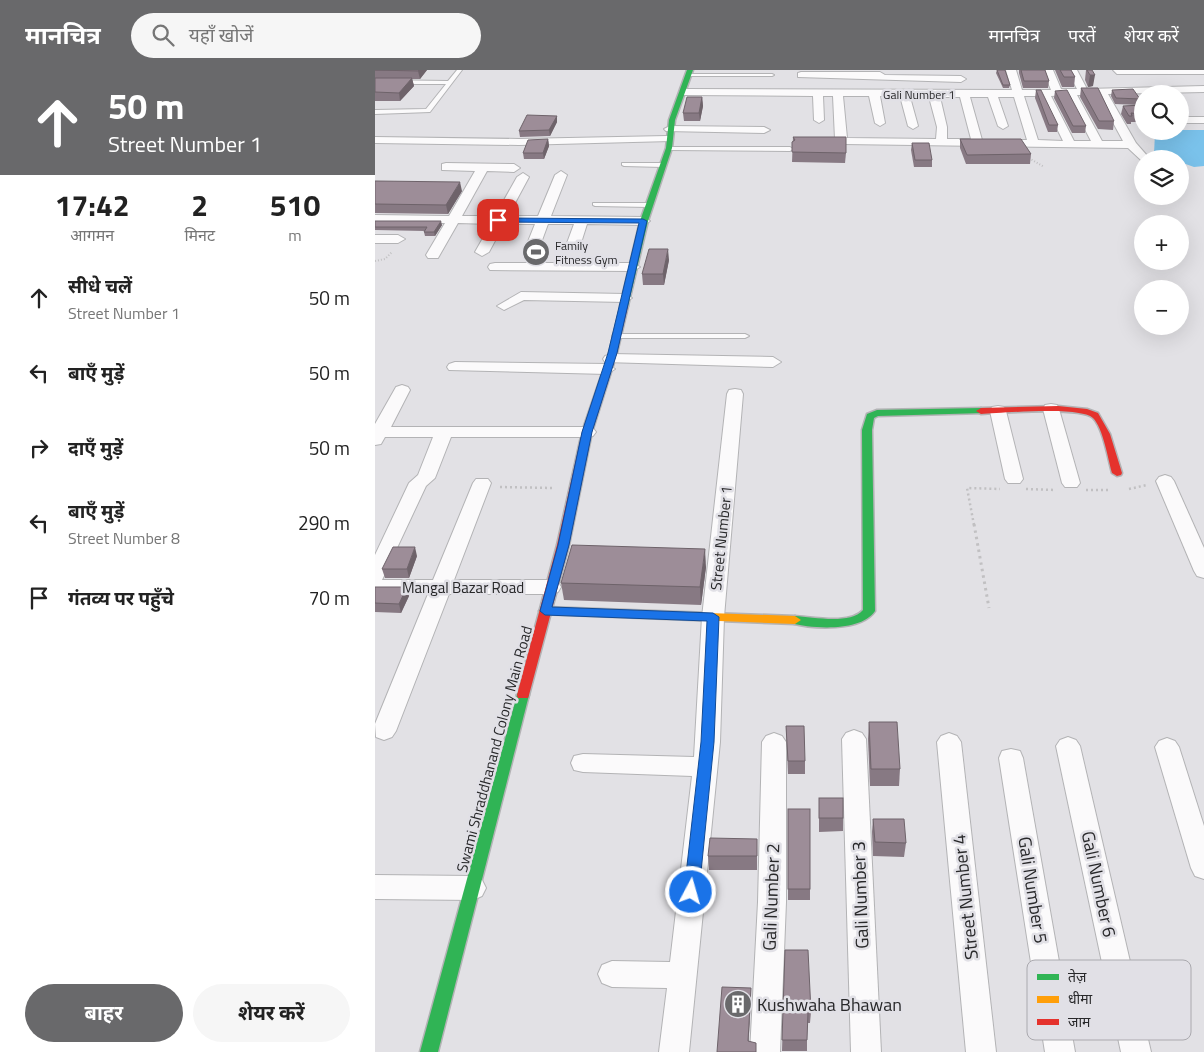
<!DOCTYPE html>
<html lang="hi">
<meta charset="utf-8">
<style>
:root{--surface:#fff;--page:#f6f6f6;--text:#222;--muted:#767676;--accent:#69696b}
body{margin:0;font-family:"Titillium Web","Noto Sans Devanagari",sans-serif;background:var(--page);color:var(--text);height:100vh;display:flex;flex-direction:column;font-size:19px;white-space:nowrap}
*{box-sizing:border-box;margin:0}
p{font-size:16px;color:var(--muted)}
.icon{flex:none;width:28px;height:28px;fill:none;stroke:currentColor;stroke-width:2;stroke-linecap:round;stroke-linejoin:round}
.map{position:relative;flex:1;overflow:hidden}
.details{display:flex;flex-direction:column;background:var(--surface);width:375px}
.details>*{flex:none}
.banner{background:#69696b;color:#fff;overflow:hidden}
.fabs{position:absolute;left:759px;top:15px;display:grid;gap:10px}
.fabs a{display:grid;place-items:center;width:55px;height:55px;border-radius:50%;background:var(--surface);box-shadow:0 5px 20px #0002;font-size:25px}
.pin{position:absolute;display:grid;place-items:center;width:42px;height:42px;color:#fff;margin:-21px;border-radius:10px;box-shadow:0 2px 8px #0006}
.me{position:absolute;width:55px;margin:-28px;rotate:6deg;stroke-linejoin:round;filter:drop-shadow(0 0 4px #0008)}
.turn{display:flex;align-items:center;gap:18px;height:105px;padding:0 25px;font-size:22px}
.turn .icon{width:65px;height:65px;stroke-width:2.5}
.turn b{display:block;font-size:35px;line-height:42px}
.eta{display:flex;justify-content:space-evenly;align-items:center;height:85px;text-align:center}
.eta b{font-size:30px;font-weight:700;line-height:35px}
.button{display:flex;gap:10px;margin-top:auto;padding:10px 25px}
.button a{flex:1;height:58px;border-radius:30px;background:var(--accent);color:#fff;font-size:20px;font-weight:700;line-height:58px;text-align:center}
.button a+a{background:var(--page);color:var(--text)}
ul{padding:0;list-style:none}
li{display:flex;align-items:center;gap:15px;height:75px;padding:0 25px}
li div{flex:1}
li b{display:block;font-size:19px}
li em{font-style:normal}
header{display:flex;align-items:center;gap:30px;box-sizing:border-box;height:70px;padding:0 25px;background:var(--accent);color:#fff}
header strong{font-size:24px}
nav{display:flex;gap:28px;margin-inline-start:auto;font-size:18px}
.search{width:350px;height:45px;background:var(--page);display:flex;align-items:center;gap:12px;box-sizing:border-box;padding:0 18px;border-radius:28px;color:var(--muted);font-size:19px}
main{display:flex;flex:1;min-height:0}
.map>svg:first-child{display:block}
.water{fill:#7ac2eb}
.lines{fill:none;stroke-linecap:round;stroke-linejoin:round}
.lane-casing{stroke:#b3b3b5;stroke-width:2}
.street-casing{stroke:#b3b3b5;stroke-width:2}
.fast-casing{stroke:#b3b3b5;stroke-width:3}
.slow-casing{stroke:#b3b3b5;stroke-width:3}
.jam-casing{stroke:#b3b3b5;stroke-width:3}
.path-far2{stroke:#c1c0c2;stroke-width:2;stroke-dasharray:1 2;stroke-linecap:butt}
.path-far1{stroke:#c1c0c2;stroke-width:2.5;stroke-dasharray:2 3;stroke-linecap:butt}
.path{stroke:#c1c0c2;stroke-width:3;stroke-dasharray:2.5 4;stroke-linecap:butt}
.lane{fill:#fbfafb;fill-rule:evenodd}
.street{fill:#fbfafb;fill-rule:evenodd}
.fast{fill:#30b455;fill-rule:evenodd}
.slow{fill:#ff9f0a;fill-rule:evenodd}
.jam{fill:#e5322d;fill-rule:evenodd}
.wall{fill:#877983}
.shaded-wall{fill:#6e636a}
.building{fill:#9d8d98;stroke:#6e636a}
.route{fill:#1a73e8;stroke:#114b97}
.labels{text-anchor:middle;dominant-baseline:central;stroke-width:5;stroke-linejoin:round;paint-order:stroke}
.far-street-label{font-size:12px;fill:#28282a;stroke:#e1e0e6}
.far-poi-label{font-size:12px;fill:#28282a;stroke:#e1e0e6;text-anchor:start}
.street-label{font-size:15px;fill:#28282a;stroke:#e1e0e6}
.near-street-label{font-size:18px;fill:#28282a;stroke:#e1e0e6}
.near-poi-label{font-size:18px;fill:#28282a;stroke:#e1e0e6;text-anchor:start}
.key{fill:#e1e0e6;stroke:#aaa9ae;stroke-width:1}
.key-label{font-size:14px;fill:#28282a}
</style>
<header>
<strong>मानचित्र</strong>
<div class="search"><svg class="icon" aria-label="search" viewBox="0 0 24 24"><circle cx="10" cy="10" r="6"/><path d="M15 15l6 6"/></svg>यहाँ खोजें</div>
<nav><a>मानचित्र</a><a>परतें</a><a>शेयर करें</a></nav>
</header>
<main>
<section class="details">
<div class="banner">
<div class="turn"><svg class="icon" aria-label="ahead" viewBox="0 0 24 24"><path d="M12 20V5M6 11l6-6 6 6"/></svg><div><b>50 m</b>Street Number 1</div></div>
</div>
<div class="eta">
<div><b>17:42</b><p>आगमन</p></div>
<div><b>2</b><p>मिनट</p></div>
<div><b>510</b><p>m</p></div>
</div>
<ul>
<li><svg class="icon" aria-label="ahead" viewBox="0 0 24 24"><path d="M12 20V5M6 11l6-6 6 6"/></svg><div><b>सीधे चलें</b><p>Street Number 1</p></div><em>50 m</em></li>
<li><svg class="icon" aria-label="left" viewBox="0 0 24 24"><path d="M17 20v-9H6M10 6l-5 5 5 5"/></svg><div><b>बाएँ मुड़ें</b></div><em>50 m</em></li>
<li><svg class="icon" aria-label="right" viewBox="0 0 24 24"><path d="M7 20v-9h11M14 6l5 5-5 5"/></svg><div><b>दाएँ मुड़ें</b></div><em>50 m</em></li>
<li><svg class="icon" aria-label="left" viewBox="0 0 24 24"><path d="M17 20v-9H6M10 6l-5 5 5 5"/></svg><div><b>बाएँ मुड़ें</b><p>Street Number 8</p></div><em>290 m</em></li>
<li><svg class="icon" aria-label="arrive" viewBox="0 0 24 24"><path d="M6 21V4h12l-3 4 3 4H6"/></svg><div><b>गंतव्य पर पहुँचे</b></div><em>70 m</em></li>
</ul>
<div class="button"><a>बाहर</a><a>शेयर करें</a></div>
</section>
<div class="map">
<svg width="829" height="982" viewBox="0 0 829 982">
<rect width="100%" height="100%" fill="#e2e1e5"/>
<path class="water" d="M805,60H829V96L819,97L805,92V89H794L779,84L780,63Z"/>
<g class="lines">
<g class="lane-casing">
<g id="lane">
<path d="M82,0H87L55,42L0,44V40L51,39L71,14H0V10L73,11Z"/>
<path d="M312,4H397L399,5L397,6H314Z"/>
<path d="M292,77H415L418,79L415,81L294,80L292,79Z"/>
<path d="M247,93H288L291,95L288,97L249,96L247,95Z"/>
<path d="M218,133H274L277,135L274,137L220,136L218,135Z"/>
<path d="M238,264H370L374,266L370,268H241L237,266Z"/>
</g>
</g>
<g class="street-casing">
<g id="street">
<path d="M631,0H641L647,20H676L668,0H678L686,19H702L692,0H702L712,19L829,16V22L733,24L761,73L775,89H768V92L753,78L469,74L460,69L458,26H448L449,50L444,53L439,50L438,26L309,25L304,22L309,19L637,20ZM692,25L716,71H699L676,26ZM702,25H723L748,71H727ZM468,26H494L500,53L505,56L510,53L505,26H525L533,56L538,59L543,56L535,27H554L562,57L561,69L472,68ZM649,26H666L688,71L663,70ZM565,27H585L596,69H572V57ZM595,27H613L623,56L628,59L633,56L623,27H639L652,70H607Z"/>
<path d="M738,0H829V4H742Z"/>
<path d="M426,2H505L510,5L586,6L591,9L586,12L423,7V3Z"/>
<rect x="805" y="47" width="24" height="6"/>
<path d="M295,56L389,57L395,60L389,63L291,61L289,59Z"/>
<path d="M292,66L296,67V71L144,75L0,73V67L144,69Z"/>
<path d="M71,93L139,94L145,98L139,102L112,101L87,146H120L142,107L148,103L154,107L133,146H163L180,105L186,101L192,105L176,146L269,147L275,151L269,155L212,154L206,173L199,177L192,173L199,154H173L162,184L155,188L148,184L160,154H129L114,182L107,186L100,182L116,154L83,153L63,188H53L51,185L70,153H0V145L74,146L100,101L67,100V94Z"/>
<path d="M0,165H23L30,169L23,173H0Z"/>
<path d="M120,193H258L265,197L258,201L115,200L113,197L115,194Z"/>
<path d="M146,222L250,224L257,228L250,232L149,230L129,240L122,236Z"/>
<path d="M236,284L398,287L406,292L398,297L230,292L228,289L230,286Z"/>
<path d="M80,292L232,294L240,299L232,304L74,300L72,297L74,294Z"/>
<path d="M27,315L33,317L35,320L16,357H212L218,358L221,362L218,366L212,367H76L60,408L51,416L7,510H58L98,413L101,409H113L116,413L79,510H176L183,512L186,517L183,522L176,524H74L21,661L17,667L9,670L1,667L0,654L53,524H0V485L34,413L43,405L58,367H10L6,374L0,375V354L21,317Z"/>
<path d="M360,319L366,320L368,324L349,547L345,672L314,982H284L292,918L237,917L227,913L223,904L227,895L237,891L295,892L317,706L208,702L199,700L196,693L199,686L208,684L319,687L327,547L352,324L354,320Z"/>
<path d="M676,334L682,335L684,339L705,413L702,417H690L687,413L668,339L670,335Z"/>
<path d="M623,336L629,337L631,341L648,409L645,413H633L630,409L615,341L617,337Z"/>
<path d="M790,405L796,407L799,411L829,478V508L822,506L819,501L781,411L784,407Z"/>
<path d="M479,660L487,663L491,669L506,982H476L467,669L471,663Z"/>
<path d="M399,663L407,666L411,672V832L405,982H375L383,832L387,672L391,666Z"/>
<path d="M574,663L582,666L586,672L621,982H591L562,672L566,666Z"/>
<path d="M693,667L701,670L705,676L776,982H746L681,676L685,670Z"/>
<path d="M792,668L800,671L804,677L829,756V809L820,806L816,798L780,677L784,671Z"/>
<path d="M636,679L645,681L648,688L700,982H670L624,688L627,681Z"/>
<path d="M0,805L98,806L107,810L111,818L107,826L98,830L0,829Z"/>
</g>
</g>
<g class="fast-casing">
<g id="fast">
<path d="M312,0H318L300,50L297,78L273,151L253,236L252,238H246L245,236L265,151L291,78L294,50Z"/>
<path d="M606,338L611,341L609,343L503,346L499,348L497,360L500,541C486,562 438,559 416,553L414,550L420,546C438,547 475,555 488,540L487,360L492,344L502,340Z"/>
<path d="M148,620L153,622L154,625L63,982H45L142,625L143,622Z"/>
</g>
</g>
<g class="slow-casing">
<path id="slow" d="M170,537L420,546L426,550L420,554L166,544L164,541Z"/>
</g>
<g class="jam-casing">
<g id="jam">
<path d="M246,234H252L253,236L242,283L217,362L194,475L154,625L153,628H143L142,625L182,475L207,362L234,283Z"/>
<path d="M683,336L712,339L723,343L735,364L747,403L746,405L742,406L737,403C733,389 728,358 718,348C705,336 626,343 606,344L601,341L606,338Z"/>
</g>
</g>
<g class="path-far2">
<path d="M654,88L669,97"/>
<path d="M0,191L10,189L17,182"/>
</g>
<g class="path-far1">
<path d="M125,417L178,418"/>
<path d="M651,419L680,420"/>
<path d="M754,419L772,415"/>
<path d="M711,420H735"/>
<path d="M599,455L592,418L625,419"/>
</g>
<path class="path" d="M599,454L614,538"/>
<use href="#lane" class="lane"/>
<use href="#street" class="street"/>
<use href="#fast" class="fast"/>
<use href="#slow" class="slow"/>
<use href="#jam" class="jam"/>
</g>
<g class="wall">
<path d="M0,0H52L45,9H37L39,16L25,31H0Z"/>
<path d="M622,0L635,15L634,18H628L621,3Z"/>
<path d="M644,0H670L674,11L673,18H648L644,3Z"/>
<path d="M680,0H696L700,7L699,17H687Z"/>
<path d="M711,0H717L718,16L713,17L710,10Z"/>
<path d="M706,18L739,51L738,60L723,59L705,27Z"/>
<path d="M661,20L683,55L682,62H673L660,28Z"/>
<path d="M737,20L765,29L764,35L740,34L736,26Z"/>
<path d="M680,21L711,56L710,63H697L679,28Z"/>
<path d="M327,27L328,36L325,51H309L308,43Z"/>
<path d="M768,35V52H756V54H752L746,44L748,36Z"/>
<path d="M182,46V52L175,66L145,67L144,61Z"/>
<path d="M418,67L471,83L470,93L417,92Z"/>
<path d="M173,69L174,76L169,89H149L148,83Z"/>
<path d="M585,69L656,84L655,94H591L585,78Z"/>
<path d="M537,73L557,90V97H539L536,80Z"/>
<path d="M0,111L87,121L73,144L0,143Z"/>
<path d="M0,151L67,155L60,166H50L49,162L50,161L0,160Z"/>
<path d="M294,190L289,215H268L267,204Z"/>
<path d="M42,486L34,508H10L7,499Z"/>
<path d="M331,497L326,535L189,530L186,513Z"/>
<path d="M0,517L34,526L26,543L0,542Z"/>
<path d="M494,652L525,699L524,716H495L493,669Z"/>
<path d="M411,656L430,691V704H413Z"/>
<path d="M444,728L468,748V761L444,762Z"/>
<path d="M413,739L435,819V830H413Z"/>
<path d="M498,749L531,773L529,787L498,786L497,762Z"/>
<path d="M382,769V800H334L333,786Z"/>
<path d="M410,880L436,942L435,953H432V981H407Z"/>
</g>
<g class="shaded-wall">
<path d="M44,0H52L45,9L43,1Z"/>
<path d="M715,5H720L718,16L713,17Z"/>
<path d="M37,8L39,16L25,31L24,23Z"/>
<path d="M327,27L328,36L325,51L324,43Z"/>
<path d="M182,46V52L175,66L174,60Z"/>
<path d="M173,69L174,76L169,89L168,83Z"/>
<path d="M85,112L87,121L73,144L71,135Z"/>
<path d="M66,151L67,155L60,166L59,162Z"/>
<path d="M293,179L294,190L289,215L288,204Z"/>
<path d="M40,477L42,486L34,508L32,499Z"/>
<path d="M330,479L331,497L326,535L325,517Z"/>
<path d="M32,517L34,526L26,543L24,534Z"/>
<path d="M376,918V928L373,982V971Z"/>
</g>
<g class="building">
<path d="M0,0H44L43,1Z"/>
<path d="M622,0H630L635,15H628Z"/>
<path d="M646,0H670L674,11H649Z"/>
<path d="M685,0H696L700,7H689Z"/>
<path d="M712,0H717L720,5H715Z"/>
<path d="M0,8H37L24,23L0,22Z"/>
<path d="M706,18H723L739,51H724Z"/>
<path d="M758,19L765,29L741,28L737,20Z"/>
<path d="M661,20H666L683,55H674Z"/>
<path d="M692,20L711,56H698L680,21Z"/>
<path d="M312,27H327L324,43H308Z"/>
<path d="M768,35V44L756,43L757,46H754L748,36Z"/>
<path d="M152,45L182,46L174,60L144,61Z"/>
<path d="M418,67H471V83L417,82V72L420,70Z"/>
<path d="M173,69L168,83H148L153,70Z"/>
<path d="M585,69H646L656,84L592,85Z"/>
<path d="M537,73H554L557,90H540Z"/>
<path d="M0,111L85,112L71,135L0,134Z"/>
<path d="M0,151H66L59,162H49L52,157H0Z"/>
<path d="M274,179H293L288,204H267Z"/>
<path d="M197,475L330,479L325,517L186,513Z"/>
<path d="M18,477H40L32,499H7Z"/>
<path d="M0,517H32L24,534L0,533Z"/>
<path d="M494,652H522L525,699H496Z"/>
<path d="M411,656H429L430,691H413Z"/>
<rect x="444" y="728" width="24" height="20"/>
<rect x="413" y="739" width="22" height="80"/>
<path d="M498,749H529L531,773L500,772Z"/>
<path d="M335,768L382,769V786H333Z"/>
<path d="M410,880H433L436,942H433L432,970H407Z"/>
<path d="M347,917L376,918L373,971L381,973V982H342Z"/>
</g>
<path class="route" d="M123,148L268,149L272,151L242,283L217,362L194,475L177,537L338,543L344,547L339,672L324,822L322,827L316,828L311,827L309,822L326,672L332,551L170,545L165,541L183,475L207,362L233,283L264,153L120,152V149Z"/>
<defs>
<g id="stadium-disc" transform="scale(1.4375)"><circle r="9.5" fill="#69696b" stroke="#e1e0e6"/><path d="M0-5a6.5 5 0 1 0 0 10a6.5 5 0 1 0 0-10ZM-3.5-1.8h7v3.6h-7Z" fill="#fff"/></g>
<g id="building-disc" transform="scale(1.4375)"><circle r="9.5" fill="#69696b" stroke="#e1e0e6"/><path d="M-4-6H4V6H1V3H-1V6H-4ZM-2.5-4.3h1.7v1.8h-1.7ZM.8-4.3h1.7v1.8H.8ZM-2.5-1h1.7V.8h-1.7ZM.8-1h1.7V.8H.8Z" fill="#fff"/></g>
</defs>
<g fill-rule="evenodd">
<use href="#stadium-disc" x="161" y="182"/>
<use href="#building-disc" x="363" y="934"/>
</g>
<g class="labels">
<g class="far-street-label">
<text x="544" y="24">Gali Number 1</text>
</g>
<g class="far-poi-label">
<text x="180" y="175">Family<tspan x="180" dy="14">Fitness Gym</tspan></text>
</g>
<g class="street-label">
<text transform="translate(346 468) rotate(-84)">Street Number 1</text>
<text x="88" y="517">Mangal Bazar Road</text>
<text transform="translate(119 679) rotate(-75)">Swami Shraddhanand Colony Main Road</text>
</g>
<g class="near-street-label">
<text transform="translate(724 814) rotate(78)">Gali Number 6</text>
<text transform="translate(658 820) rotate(81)">Gali Number 5</text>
<text transform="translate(485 825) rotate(-92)">Gali Number 3</text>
<text transform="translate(396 827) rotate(-88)">Gali Number 2</text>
<text transform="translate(590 827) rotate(-96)">Street Number 4</text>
</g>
<g class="near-poi-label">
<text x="382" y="934">Kushwaha Bhawan</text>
</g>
</g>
<rect x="652" y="890" width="164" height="80" rx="8" class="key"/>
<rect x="662" y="904" width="22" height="6" fill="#30b455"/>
<rect x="662" y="926" width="22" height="7" fill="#ff9f0a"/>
<rect x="662" y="949" width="22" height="6" fill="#e5322d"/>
<g class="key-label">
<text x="693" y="912">तेज़</text>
<text x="693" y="934">धीमा</text>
<text x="693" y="957">जाम</text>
</g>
</svg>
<div class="fabs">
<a><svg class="icon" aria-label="search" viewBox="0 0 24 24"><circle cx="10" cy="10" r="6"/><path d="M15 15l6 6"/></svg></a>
<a><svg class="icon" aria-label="layers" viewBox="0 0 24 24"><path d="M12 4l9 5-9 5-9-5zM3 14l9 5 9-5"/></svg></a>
<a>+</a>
<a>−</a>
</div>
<div class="pin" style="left:123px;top:150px;background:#d93025"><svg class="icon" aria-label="arrive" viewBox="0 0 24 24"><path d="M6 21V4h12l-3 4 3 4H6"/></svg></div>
<svg class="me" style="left:316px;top:822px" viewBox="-20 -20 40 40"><circle r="17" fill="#1a73e8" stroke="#fff" stroke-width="3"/><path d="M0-11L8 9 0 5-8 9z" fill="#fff"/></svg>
</div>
</main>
